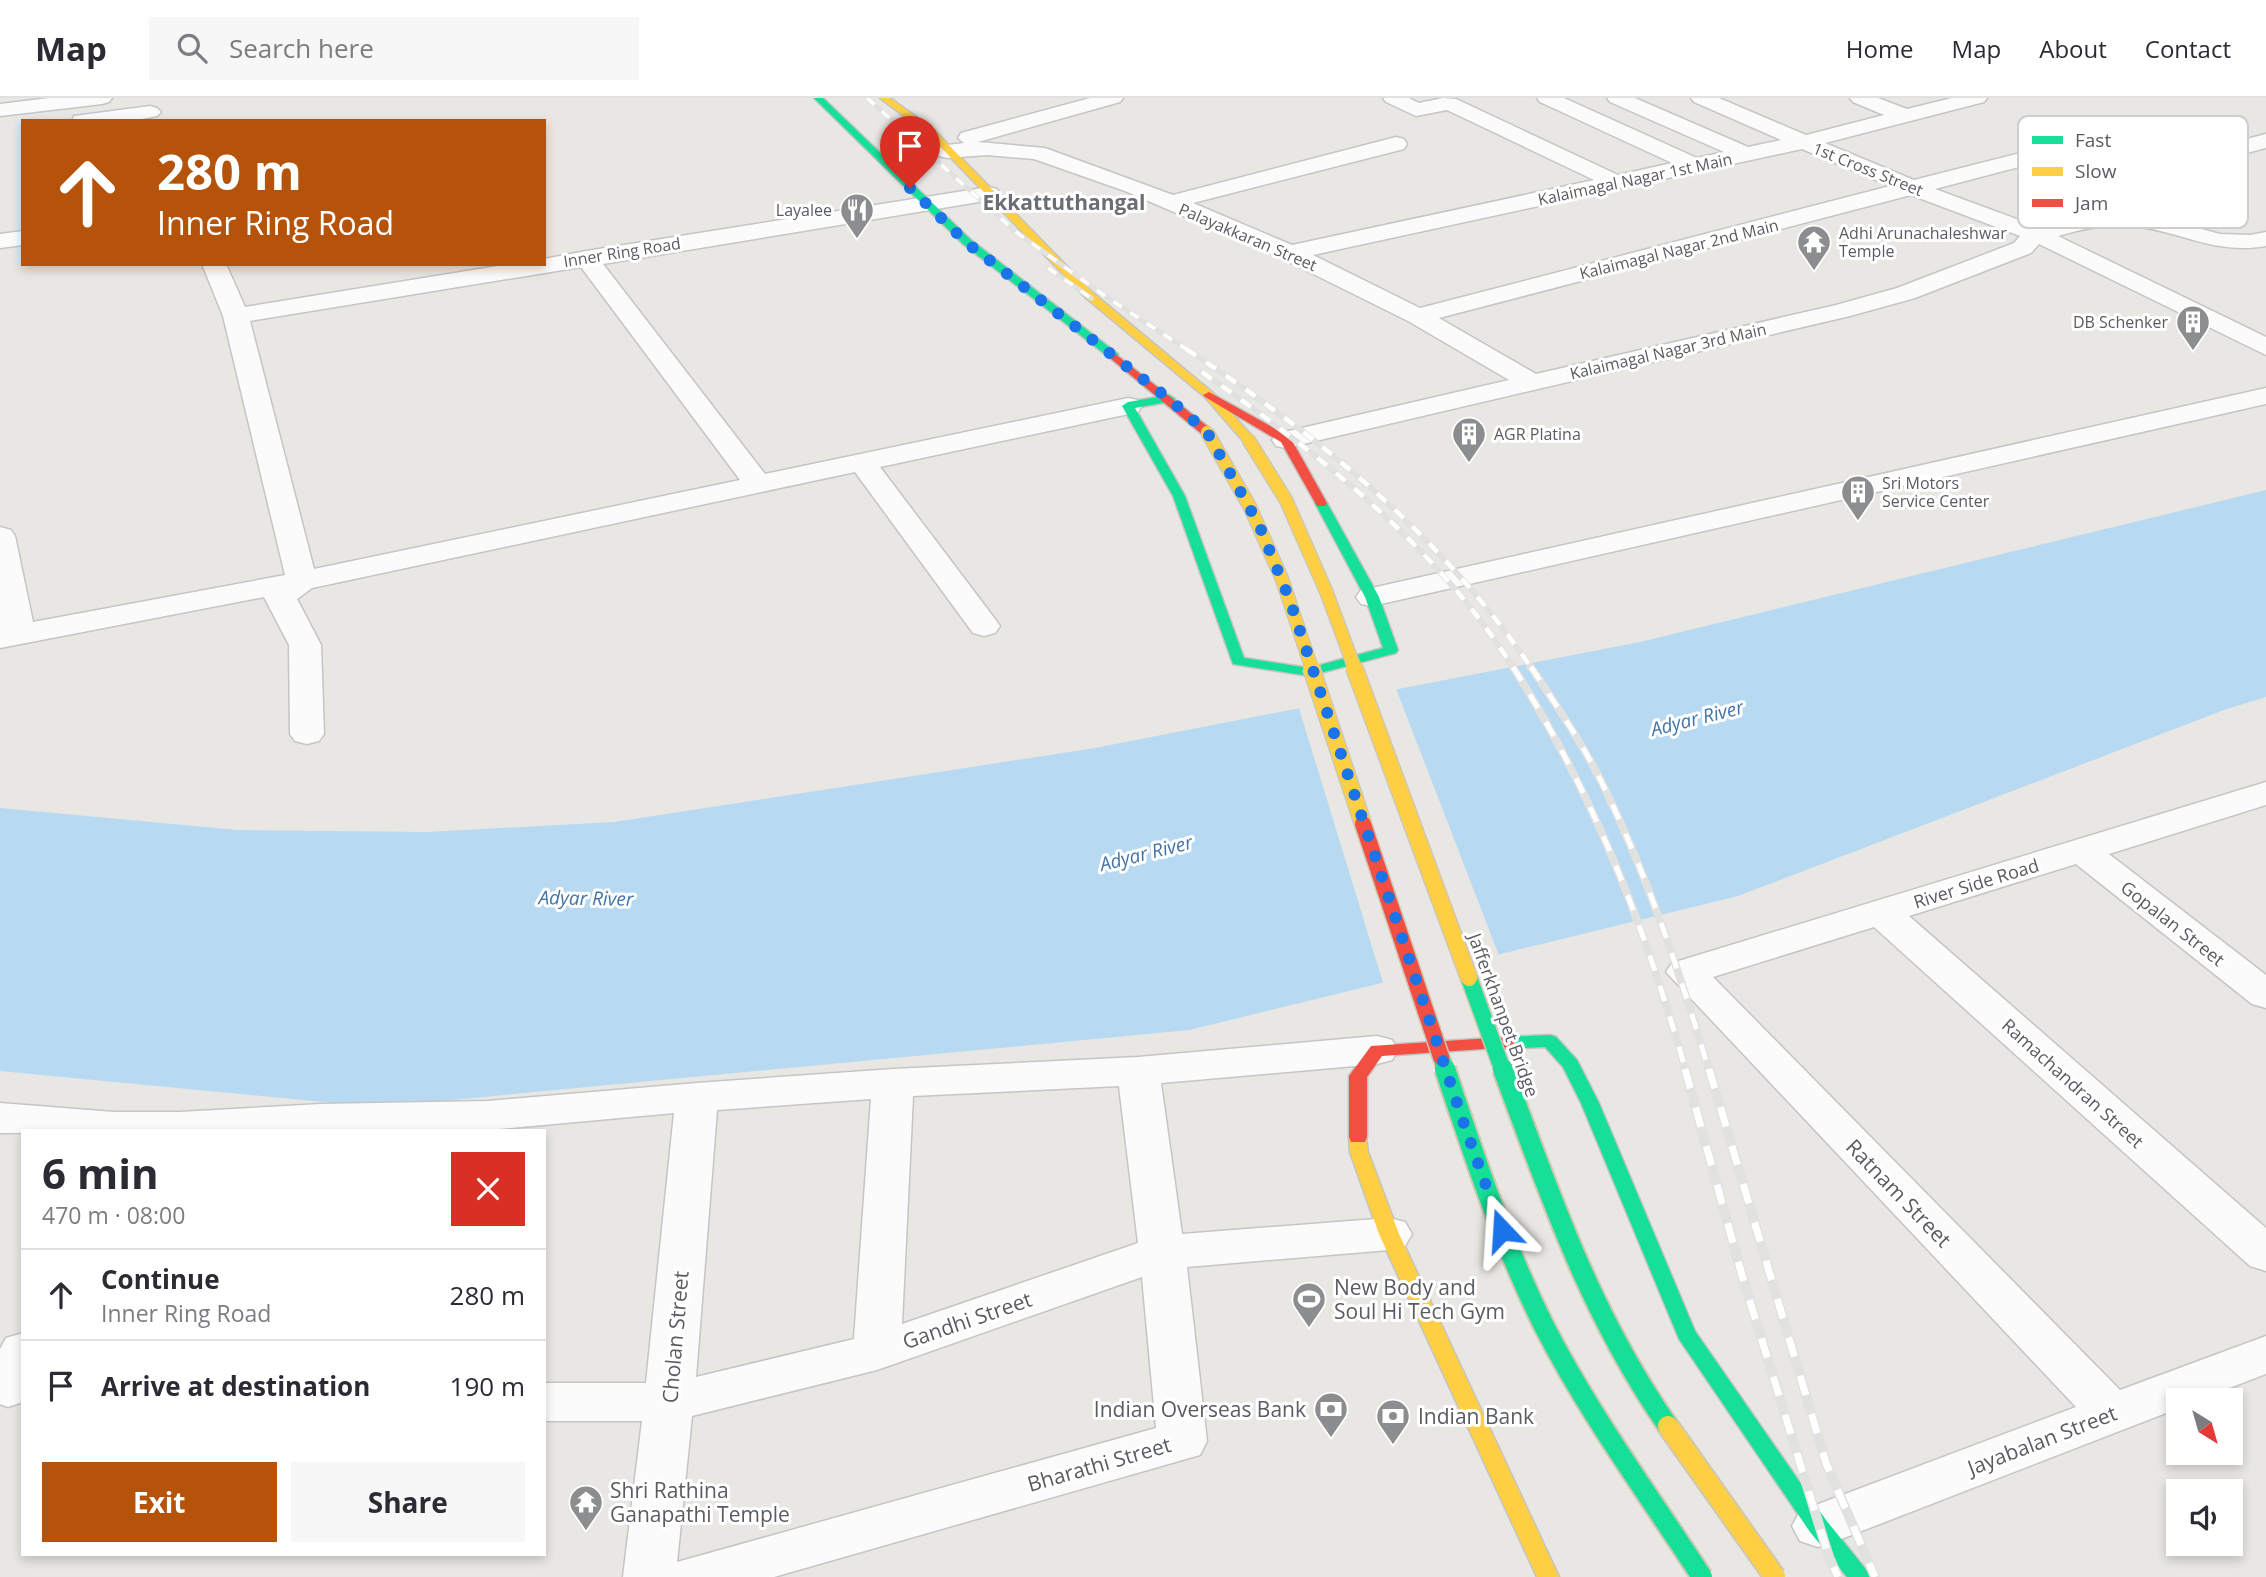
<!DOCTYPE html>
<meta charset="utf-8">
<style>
:root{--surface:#fff;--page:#f7f7f7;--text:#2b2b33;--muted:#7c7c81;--line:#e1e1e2;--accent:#b45309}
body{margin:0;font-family:"Open Sans",sans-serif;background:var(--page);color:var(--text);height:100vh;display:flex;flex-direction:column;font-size:26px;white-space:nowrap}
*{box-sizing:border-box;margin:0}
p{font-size:23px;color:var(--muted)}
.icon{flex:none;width:38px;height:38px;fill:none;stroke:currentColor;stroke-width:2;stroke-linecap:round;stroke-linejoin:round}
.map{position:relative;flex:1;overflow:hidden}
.drawer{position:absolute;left:21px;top:1031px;width:525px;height:427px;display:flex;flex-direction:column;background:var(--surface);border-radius:0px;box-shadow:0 4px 10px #0003}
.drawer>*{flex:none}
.top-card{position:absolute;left:21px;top:21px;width:525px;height:147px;border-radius:0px;box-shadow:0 4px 10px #0003;background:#b45309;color:#fff;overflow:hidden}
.needle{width:46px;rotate:143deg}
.fabs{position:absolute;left:2166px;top:1290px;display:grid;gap:14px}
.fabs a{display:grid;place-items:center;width:77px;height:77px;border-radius:0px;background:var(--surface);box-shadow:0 4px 10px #0003;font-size:35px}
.pin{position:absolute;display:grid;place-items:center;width:60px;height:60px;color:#fff;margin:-72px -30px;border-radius:50% 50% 50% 0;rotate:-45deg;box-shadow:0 0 7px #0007}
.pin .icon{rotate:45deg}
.me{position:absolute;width:77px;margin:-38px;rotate:340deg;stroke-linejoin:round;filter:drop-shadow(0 0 5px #0008)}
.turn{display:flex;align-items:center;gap:24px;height:147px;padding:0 21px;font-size:32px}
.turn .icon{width:91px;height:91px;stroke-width:2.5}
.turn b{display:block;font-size:49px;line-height:60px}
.round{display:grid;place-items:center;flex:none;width:74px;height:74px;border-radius:0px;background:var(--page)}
.headline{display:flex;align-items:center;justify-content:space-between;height:119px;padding:0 21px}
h1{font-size:42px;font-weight:700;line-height:52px}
.primary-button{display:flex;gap:14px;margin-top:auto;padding:14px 21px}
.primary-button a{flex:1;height:80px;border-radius:0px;background:var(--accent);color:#fff;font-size:28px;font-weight:700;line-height:80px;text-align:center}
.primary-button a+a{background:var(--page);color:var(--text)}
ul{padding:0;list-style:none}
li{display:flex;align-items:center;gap:21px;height:91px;padding:0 21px;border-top:2px solid var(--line)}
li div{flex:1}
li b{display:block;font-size:26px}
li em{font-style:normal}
header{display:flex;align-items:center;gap:42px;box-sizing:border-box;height:98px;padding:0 35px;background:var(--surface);border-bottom:2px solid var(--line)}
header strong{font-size:33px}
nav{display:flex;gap:38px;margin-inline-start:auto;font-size:24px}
.search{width:490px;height:63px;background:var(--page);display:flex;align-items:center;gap:18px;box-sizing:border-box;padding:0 24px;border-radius:0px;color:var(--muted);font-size:26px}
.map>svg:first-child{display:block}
.water{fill:#b7d9f2}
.pier{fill:#e8e7e3}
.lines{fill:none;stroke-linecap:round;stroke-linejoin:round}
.street-casing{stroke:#c5c5c5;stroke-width:3}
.fast-casing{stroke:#c4c4c3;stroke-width:3}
.slow-casing{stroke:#c4c4c3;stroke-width:3}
.jam-casing{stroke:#c4c4c3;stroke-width:3}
.street{fill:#fcfbfb;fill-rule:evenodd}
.fast{fill:#16e098;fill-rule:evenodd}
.slow{fill:#ffcf43;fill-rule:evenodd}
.jam{fill:#f24e42;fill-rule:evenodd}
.rail-far3-casing{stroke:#e1e1e0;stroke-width:5}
.rail-far2-casing{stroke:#e1e1e0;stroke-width:6}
.rail-far1-casing{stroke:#e1e1e0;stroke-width:8}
.rail-casing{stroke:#e1e1e0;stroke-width:10}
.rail-far3{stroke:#fff;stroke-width:3.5;stroke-dasharray:10;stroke-linecap:butt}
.rail-far2{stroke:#fff;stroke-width:4.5;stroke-dasharray:12;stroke-linecap:butt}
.rail-far1{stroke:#fff;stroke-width:5;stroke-dasharray:16;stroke-linecap:butt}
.rail{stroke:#fff;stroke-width:7;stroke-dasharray:20;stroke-linecap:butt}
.fast-bridge-far1-casing{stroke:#cfc7b2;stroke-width:19;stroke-linecap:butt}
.fast-bridge-casing{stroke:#cfc7b2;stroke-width:24;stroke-linecap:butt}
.slow-bridge-far2-casing{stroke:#cfc7b2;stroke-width:15;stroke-linecap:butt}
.slow-bridge-far1-casing{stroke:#cfc7b2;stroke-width:19;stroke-linecap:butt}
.slow-bridge-casing{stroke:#cfc7b2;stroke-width:24;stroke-linecap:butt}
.jam-bridge-casing{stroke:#cfc7b2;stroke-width:19;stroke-linecap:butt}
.fast-bridge-far1{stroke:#16e098;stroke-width:16}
.fast-bridge{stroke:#16e098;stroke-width:20}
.slow-bridge-far2{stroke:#ffcf43;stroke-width:12}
.slow-bridge-far1{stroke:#ffcf43;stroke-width:16}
.slow-bridge{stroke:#ffcf43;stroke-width:20}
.jam-bridge{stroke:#f24e42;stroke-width:16}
.route{stroke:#1a73e8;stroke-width:12;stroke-dasharray:0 21.6}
.labels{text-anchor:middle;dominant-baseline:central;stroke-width:6;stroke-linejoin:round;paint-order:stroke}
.far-street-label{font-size:16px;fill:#595c60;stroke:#fff}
.far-poi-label{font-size:16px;fill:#595c60;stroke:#fff;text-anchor:start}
.street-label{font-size:18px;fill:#595c60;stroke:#fff}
.water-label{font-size:19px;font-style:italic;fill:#4274a9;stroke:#fff}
.far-district-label{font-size:21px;font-weight:bold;fill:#6a6e72;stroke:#fff}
.near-street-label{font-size:21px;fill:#595c60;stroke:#fff}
.near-poi-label{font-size:21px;fill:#595c60;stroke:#fff;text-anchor:start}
.key{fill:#fff;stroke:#cdcecf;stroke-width:2}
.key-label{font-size:19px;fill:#595c60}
</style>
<header>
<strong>Map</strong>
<div class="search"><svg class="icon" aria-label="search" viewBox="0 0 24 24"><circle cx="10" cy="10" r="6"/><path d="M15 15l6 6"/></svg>Search here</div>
<nav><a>Home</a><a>Map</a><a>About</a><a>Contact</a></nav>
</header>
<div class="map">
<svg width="2266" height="1479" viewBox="0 0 2266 1479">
<rect width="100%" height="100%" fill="#e8e7e3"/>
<path class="water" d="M2266,392V599L2224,612L1738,798L1189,932L377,1009L0,973V710L238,732L427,734L614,724L1095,650L1640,544Z"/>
<path class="pier" d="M1395,588L1500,860L1384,888L1298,607Z"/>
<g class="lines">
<g class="street-casing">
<g id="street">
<path d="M49,0H112L109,4L102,6L0,18V6Z"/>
<path d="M1090,0H1123L1120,4L978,44L1045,50L1173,97L1396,39L1404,41L1407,46L1404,51L1193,105L1292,147L1594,82L1447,12L1416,18L1386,4L1383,0H1409L1419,5L1443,0L1456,1L1618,77L1672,65L1540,4L1537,0H1564L1697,60L1724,54L1610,4L1607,0H1635L1748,49L1781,42L1694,4L1691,0H1719L1806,37L1884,17L1853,4L1850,0H1878L1907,11L1952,0H1987L1984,4L1825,45L1914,82L2119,30L2190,50L2223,47L2266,36V50L2223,61L2189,64L2118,43L1935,91L2038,129L2091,116L2123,113L2145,116L2220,136L2250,137L2266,134V148C2214,157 2181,133 2133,128C2108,125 2082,131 2058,138L2266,239V257L2039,146L2031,155L1915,200L1850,218L1286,350L1276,348L1272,342L1276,336L1509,282L1408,223L1281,160L1125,93L1034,61L987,57L947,60L939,58L936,53L939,48L964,45L958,40L961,35ZM1802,51L1890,88L1420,210L1313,157ZM1911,97L2020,138L2014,145L1897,190L1836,207L1536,276L1439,220Z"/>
<path d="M150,8L157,10L161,14L157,18L132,23H72L74,18L82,17Z"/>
<path d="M989,89L997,91L1000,96L997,101L603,166L765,376L1128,300L1138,302L1142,308L1138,314L880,369L995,521L1000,528L995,535L984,538L973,535L855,374L312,490L297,501L321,547L324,636L319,643L307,646L295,643L290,636L289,547L264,499L0,550V429L11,432L15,438L33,524L285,477L223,218L202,166H226L245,209L510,166H544V161L586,153ZM581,169L740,382L314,471L250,223Z"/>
<path d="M23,133V147L0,150V136Z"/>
<path d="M2266,290V306L1372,508L1361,506L1356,499L1361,492L1372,490Z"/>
<path d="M2266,684V707L2109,756L2266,877V910L2252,906L2076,766L1909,818L2266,1130V1173L2250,1168L1874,829L1713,879L2120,1292L2266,1238V1276L2198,1302H2179V1310L1836,1443L1818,1449L1800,1443L1792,1428L1800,1413L2076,1309L1666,874L1672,865Z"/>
<path d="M1377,938L1392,942L1398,952L1392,962L1377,966L1161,985L1182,1136L1389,1120L1405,1124L1412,1136L1405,1148L1389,1152L1187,1169L1207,1343L1200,1357L774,1479H623L642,1323H544V1285H646L674,1015L489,1032L0,1035V1005L114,1014H179L321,1006L488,1003L697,985L893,971L1138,959ZM1119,988L1138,1145L902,1226L913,998ZM871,1001L854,1241L696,1279L717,1012ZM1142,1179L1156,1330L677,1464L692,1318L877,1272Z"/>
<path d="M23,1235V1304L8,1309L0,1306V1251L6,1240Z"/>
</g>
</g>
<g class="fast-casing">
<g id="fast">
<path d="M814,0H823L971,142L1118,256V260H1110L963,146Z"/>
<path d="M1169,297L1175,301L1173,303L1135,310L1185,398L1244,560L1309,570L1383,550L1365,499L1315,405L1321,401L1327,405L1379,499L1398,552L1396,555L1309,578L1233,566L1173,398L1122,308L1128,304Z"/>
<path d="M1550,937L1556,939L1577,962L1599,1005L1695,1233L1826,1422L1872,1479H1847L1810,1434L1679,1241L1581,1005L1563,969L1545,949L1506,951L1500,949L1497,945L1500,941L1506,939Z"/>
</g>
</g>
<g class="slow-casing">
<g id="slow">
<path d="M880,0H890L934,32L1093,195L1213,295L1252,338V344H1244L1205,299L1085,199L928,36Z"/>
<path d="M1358,1033L1365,1034L1368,1054L1399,1136L1559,1479H1537L1379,1136L1350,1054L1349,1039L1351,1034Z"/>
</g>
</g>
<g class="jam-casing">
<g id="jam">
<path d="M1114,255L1211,331V337H1203L1110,260L1108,258Z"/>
<path d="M1209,294L1290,339L1327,405L1325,408H1317L1281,344L1205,299L1203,297Z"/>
<path d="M1506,939L1512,941L1515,945L1512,949L1382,958L1367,979V1039L1365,1044H1351L1349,1039V978L1371,948Z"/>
</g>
</g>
<use href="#street" class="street"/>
<use href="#fast" class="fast"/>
<use href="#slow" class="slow"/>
<use href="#jam" class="jam"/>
<g class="rail-far3-casing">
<g id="rail-far3">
<path d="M867,0L1016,134L1105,198L1189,253"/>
<path d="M1048,170L1091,200"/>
</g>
</g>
<g class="rail-far2-casing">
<g id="rail-far2">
<path d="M1186,251C1319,338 1442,438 1532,571"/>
<path d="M1202,274C1319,356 1437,448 1514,571"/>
</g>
</g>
<g class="rail-far1-casing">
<g id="rail-far1">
<path d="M1513,569C1596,700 1643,825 1686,973"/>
<path d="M1531,569C1556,607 1583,646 1603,687C1648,779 1680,875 1709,973"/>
</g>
</g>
<g class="rail-casing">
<g id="rail">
<path d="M1685,971L1743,1181L1829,1459L1838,1479"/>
<path d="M1709,971L1826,1365L1875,1479"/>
</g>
</g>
<use href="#rail-far3" class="rail-far3"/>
<use href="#rail-far2" class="rail-far2"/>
<use href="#rail-far1" class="rail-far1"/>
<use href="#rail" class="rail"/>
<g class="fast-bridge-far1-casing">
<g id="fast-bridge-far1">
<path d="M1469,880L1503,973"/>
<path d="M1441,959L1446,973"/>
</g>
</g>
<g class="fast-bridge-casing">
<g id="fast-bridge">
<path d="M1445,971C1474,1058 1503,1146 1544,1228C1589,1316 1648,1396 1702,1479"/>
<path d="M1503,971C1550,1097 1590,1216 1668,1328"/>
</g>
</g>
<g class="slow-bridge-far2-casing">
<g id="slow-bridge-far2">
<path d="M1207,334L1250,409L1282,481L1312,571"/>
<path d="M1248,341L1286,402L1326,493L1355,571"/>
</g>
</g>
<g class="slow-bridge-far1-casing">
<g id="slow-bridge-far1">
<path d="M1311,569L1363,726"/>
<path d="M1354,569L1469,880"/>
</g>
</g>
<g class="slow-bridge-casing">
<path id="slow-bridge" d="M1668,1328L1775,1479"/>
</g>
<g class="jam-bridge-casing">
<path id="jam-bridge" d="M1363,726L1441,959"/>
</g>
<use href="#fast-bridge-far1" class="fast-bridge-far1"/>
<use href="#fast-bridge" class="fast-bridge"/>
<use href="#slow-bridge-far2" class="slow-bridge-far2"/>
<use href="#slow-bridge-far1" class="slow-bridge-far1"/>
<use href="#slow-bridge" class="slow-bridge"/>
<use href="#jam-bridge" class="jam-bridge"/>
</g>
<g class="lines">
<path class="route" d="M910,90L967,145L1169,301L1207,334L1259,427L1289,500L1464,1026L1502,1132"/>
</g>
<defs>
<g id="restaurant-pin" transform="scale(1.75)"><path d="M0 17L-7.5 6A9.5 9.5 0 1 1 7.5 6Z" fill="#8b8d8e" stroke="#fff"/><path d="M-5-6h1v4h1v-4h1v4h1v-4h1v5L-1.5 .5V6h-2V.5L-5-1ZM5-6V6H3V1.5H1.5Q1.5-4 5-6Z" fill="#fff"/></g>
<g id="temple-pin" transform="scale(1.75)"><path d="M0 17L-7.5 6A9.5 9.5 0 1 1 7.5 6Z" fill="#8b8d8e" stroke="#fff"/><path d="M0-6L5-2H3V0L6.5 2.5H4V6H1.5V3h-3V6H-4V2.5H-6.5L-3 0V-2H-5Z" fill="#fff"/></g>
<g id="building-pin" transform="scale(1.75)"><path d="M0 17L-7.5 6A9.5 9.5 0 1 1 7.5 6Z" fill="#8b8d8e" stroke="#fff"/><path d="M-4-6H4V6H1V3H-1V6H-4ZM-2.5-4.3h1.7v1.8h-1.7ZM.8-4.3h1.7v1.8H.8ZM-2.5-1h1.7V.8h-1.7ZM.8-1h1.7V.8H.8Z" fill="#fff"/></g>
<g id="stadium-pin" transform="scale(1.75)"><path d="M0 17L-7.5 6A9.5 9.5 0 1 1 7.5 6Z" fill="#8b8d8e" stroke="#fff"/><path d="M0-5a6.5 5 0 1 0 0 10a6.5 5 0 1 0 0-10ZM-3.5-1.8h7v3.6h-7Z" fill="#fff"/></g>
<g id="bank-pin" transform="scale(1.75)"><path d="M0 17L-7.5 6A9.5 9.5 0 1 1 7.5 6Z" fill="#8b8d8e" stroke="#fff"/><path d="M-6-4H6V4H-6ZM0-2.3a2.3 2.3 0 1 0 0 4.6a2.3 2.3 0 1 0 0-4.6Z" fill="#fff"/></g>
</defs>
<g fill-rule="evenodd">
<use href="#restaurant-pin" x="857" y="112"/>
<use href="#temple-pin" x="1814" y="144"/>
<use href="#building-pin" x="2193" y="224"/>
<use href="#building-pin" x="1469" y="336"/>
<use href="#building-pin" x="1858" y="394"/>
<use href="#stadium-pin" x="1309" y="1201"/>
<use href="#bank-pin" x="1331" y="1311"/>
<use href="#bank-pin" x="1393" y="1318"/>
<use href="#temple-pin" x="586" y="1404"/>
</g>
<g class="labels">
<g class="far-street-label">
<text transform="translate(1868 71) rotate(22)">1st Cross Street</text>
<text transform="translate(1635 81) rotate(-12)">Kalaimagal Nagar 1st Main</text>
<text transform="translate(1248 139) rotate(23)">Palayakkaran Street</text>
<text transform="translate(1679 151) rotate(-14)">Kalaimagal Nagar 2nd Main</text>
<text transform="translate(622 154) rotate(-9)">Inner Ring Road</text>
<text transform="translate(1668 253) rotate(-13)">Kalaimagal Nagar 3rd Main</text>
</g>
<g class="far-poi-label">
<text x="832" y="112" text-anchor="end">Layalee</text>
<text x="1839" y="135">Adhi Arunachaleshwar<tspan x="1839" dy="18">Temple</tspan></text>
<text x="2168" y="224" text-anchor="end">DB Schenker</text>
<text x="1494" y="336">AGR Platina</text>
<text x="1882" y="385">Sri Motors<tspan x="1882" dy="18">Service Center</tspan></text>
</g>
<g class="street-label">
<text transform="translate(1976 785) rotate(-17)">River Side Road</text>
<text transform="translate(2173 825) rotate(38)">Gopalan Street</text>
<text transform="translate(1504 917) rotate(70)">Jafferkhanpet Bridge</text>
<text transform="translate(2073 985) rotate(42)">Ramachandran Street</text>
</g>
<g class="water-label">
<text transform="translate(1697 620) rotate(-14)">Adyar River</text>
<text transform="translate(1146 755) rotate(-14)">Adyar River</text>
<text transform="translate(586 800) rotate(1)">Adyar River</text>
</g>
<g class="far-district-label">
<text x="1064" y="104">Ekkattuthangal</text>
</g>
<g class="near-street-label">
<text transform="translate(1899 1095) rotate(46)">Ratnam Street</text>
<text transform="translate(967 1222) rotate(-19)">Gandhi Street</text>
<text transform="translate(675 1239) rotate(-85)">Cholan Street</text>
<text transform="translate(2042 1342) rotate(-21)">Jayabalan Street</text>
<text transform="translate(1099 1366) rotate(-16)">Bharathi Street</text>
</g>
<g class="near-poi-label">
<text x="1334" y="1189">New Body and<tspan x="1334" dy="24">Soul Hi Tech Gym</tspan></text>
<text x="1306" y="1311" text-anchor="end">Indian Overseas Bank</text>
<text x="1418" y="1318">Indian Bank</text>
<text x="610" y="1392">Shri Rathina<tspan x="610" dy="24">Ganapathi Temple</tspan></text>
</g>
</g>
<rect x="2018" y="18" width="230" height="112" rx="10" class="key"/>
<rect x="2032" y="38" width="31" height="8" fill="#16e098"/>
<rect x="2032" y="69" width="31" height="9" fill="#ffcf43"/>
<rect x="2032" y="101" width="31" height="8" fill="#f24e42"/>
<g class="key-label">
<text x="2075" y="49">Fast</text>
<text x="2075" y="80">Slow</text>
<text x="2075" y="112">Jam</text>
</g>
</svg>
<div class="fabs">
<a><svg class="needle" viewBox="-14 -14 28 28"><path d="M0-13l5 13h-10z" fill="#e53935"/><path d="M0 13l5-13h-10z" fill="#7c7c81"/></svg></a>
<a><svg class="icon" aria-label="sound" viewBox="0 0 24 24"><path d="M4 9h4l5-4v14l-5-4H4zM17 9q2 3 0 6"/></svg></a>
</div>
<div class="pin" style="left:910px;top:90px;background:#d93025"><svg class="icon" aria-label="arrive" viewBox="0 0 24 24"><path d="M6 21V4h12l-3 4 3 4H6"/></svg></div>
<svg class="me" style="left:1502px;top:1132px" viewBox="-20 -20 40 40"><path d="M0-17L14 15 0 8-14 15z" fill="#1a73e8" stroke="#fff" stroke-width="4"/></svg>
<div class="top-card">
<div class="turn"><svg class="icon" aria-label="ahead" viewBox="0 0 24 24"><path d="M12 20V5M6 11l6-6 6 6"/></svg><div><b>280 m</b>Inner Ring Road</div></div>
</div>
<section class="drawer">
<div class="headline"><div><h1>6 min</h1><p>470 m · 08:00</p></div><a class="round" style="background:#d93025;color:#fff"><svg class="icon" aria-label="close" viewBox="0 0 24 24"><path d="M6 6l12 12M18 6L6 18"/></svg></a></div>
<ul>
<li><svg class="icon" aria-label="ahead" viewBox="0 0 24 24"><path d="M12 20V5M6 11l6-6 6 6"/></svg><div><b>Continue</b><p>Inner Ring Road</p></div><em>280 m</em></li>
<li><svg class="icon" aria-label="arrive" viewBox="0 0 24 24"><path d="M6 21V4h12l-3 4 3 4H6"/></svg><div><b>Arrive at destination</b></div><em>190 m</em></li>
</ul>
<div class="primary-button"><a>Exit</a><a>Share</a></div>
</section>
</div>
